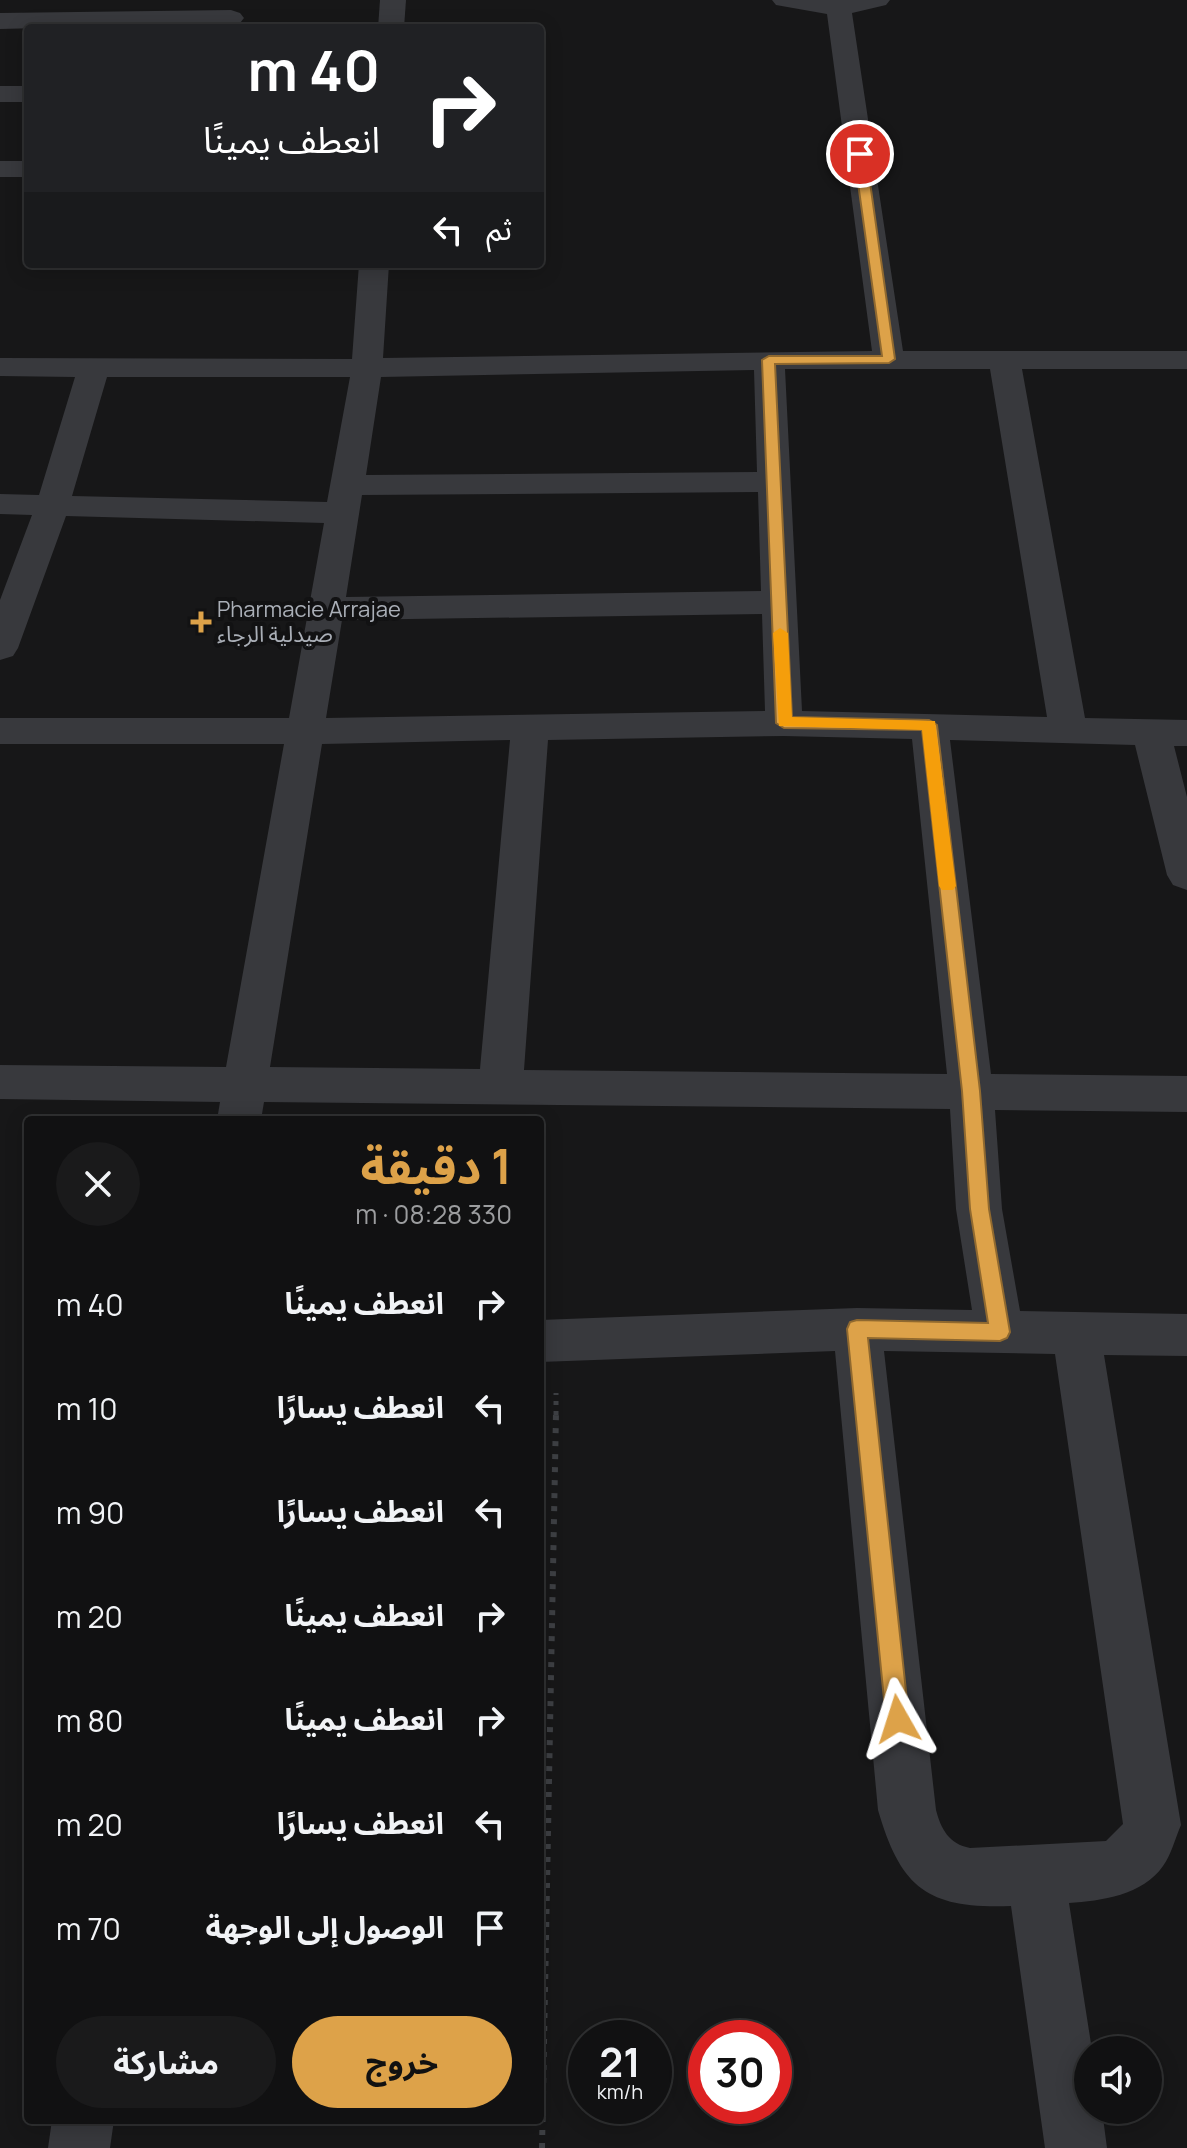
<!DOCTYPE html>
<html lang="ar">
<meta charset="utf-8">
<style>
:root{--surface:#111112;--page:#1a1a1b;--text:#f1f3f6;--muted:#9c9d9f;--line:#303132;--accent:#dda249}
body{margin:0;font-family:Manrope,"Noto Sans Arabic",sans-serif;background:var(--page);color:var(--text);direction:rtl;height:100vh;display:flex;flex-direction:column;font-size:30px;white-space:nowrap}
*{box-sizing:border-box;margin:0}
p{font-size:26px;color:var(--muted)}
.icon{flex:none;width:44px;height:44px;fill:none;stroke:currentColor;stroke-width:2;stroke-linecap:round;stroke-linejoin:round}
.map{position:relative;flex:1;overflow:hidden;direction:ltr}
.panel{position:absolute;left:24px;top:1116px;width:520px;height:1008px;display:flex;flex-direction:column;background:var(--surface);border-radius:8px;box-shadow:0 4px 20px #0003,0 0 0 2px var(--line);direction:rtl}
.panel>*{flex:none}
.banner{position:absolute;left:24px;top:24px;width:520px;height:244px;border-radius:8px;box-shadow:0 4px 20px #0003,0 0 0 2px var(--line);direction:rtl;background:#202124;color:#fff;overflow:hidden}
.fabs{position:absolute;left:1074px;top:2036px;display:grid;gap:16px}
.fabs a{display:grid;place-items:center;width:88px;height:88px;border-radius:50%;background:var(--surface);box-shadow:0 4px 20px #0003,0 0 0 2px var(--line);font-size:40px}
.speed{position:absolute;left:568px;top:2020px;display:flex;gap:16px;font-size:40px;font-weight:700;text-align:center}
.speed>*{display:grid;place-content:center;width:104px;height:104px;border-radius:50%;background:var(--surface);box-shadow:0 4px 20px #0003,0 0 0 2px var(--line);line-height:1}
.speed small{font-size:20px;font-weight:400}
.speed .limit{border:12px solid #d22;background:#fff;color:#111}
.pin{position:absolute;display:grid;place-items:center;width:68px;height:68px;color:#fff;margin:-34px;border:4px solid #fff;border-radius:50%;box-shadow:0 2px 8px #0007}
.me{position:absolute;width:88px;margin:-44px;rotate:354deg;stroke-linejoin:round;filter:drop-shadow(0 0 6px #0008)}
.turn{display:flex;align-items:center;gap:28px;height:168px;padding:0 32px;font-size:36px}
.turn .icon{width:104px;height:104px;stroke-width:2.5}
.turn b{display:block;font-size:56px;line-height:68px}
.then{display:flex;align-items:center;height:76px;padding:0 32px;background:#0003;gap:16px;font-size:30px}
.round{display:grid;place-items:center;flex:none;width:84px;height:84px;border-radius:42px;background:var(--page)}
.head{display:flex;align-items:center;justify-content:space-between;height:136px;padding:0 32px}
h1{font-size:48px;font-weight:700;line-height:60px;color:var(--accent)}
.action{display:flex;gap:16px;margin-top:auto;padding:16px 32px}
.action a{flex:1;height:92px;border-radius:48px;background:var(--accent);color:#111;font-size:32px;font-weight:700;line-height:92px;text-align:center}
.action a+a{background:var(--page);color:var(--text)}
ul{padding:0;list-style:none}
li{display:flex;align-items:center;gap:24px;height:104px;padding:0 32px}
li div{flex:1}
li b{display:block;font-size:30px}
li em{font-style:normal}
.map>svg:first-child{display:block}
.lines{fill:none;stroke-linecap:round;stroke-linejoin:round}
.path-far1{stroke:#3e4044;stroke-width:5;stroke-dasharray:4 6;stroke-linecap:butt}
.path{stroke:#3e4044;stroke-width:6;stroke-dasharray:5 8;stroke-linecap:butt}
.minor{fill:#38393d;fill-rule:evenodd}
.route{fill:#dda249;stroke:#90692f;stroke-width:2}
.slow{fill:#f59e0b}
.poi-dot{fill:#dda249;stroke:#121213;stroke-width:3}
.labels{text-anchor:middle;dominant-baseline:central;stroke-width:8;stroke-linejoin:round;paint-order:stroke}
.poi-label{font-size:22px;fill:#aaafb7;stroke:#121213;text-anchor:start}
</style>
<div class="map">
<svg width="1187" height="2148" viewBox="0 0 1187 2148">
<rect width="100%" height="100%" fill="#171718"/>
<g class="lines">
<path class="path-far1" d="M556,1415V1393"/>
<path class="path" d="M542,2148L556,1413"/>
<g class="minor">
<path d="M380,0H406L404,28H378Z"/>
<path d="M772,0H890L886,5L852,13L903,351H1187V369H1022L1085,718L1187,720V746H1174L1187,797V890L1173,885L1167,875L1135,745L950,740L991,1074L1187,1076V1112L995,1110L1002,1209L1020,1311L1187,1314V1356L1104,1355L1181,1825C1175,1839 1171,1855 1163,1866C1143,1895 1101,1901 1069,1903L1092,2050H1088V2110H1102L1107,2148H1045L1011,1906C928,1909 901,1889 878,1810L835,1351L540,1362V1320L857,1308L972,1310L956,1209L950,1109L264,1102L261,1120H217L220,1102L0,1099V1065L226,1067L284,744H0V718H289L324,523L66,516L18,648L13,656L0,660V600L32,515L0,514V494L39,495L75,377L0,376V358L352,359L359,264H389L383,358L872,351L827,14L776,5ZM785,369H990L1047,717L802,711ZM754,370L757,472L366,475L381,377ZM107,377H350L327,502L72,496ZM758,492L761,591L346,597L362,495ZM762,614L765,711L326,718L342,620ZM784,736L912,739L947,1074L524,1070L548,740ZM510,740L480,1069L270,1067L322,744ZM884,1351L1055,1354L1123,1824L1106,1841L970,1848C949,1844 941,1829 936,1810Z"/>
<path d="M231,10L240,13L244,18L240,23L0,29V13Z"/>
<rect x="0" y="86" width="28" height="16"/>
<rect x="0" y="161" width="28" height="16"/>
<path d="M52,2120H114L110,2148H48Z"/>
</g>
</g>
<path class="route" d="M860,151L866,154L895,359L889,363L775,364L792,717L929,720L937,725L980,1091L989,1209L1010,1332L1007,1338L1000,1341L868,1338L909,1719L906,1727L898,1731L889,1727L886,1719L847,1329L850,1322L857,1320L988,1323L970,1209L962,1091L922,730L784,728L776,723L762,360L769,356H882L854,154Z"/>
<path class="slow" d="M780,628L788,633L792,717L935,721L956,886L953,890H942L939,886L922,730L779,726L773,633Z"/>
<path class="poi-dot" d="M197 610h8v8h8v8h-8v8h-8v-8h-8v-8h8z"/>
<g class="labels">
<g class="poi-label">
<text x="217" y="609">Pharmacie Arrajae<tspan x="217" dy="25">صيدلية الرجاء</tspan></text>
</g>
</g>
</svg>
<div class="fabs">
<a><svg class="icon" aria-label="sound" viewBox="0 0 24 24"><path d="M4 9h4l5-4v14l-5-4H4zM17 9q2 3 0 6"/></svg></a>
</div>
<div class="speed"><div>21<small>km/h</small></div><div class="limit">30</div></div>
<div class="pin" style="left:860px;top:154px;background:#d93025"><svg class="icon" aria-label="arrive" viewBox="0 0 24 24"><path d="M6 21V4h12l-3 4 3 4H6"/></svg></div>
<svg class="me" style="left:898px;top:1719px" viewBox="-20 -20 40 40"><path d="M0-17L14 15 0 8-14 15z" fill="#dda249" stroke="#fff" stroke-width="4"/></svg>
<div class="banner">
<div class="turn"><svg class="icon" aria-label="right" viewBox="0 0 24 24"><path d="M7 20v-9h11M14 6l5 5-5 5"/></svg><div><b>40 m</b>انعطف يمينًا</div></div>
<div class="then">ثم<svg class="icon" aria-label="left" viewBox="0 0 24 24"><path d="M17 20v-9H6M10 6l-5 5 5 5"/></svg></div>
</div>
<section class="panel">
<div class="head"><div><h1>1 دقيقة</h1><p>330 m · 08:28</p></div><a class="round"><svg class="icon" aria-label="close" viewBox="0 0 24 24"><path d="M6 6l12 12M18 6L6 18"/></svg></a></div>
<ul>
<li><svg class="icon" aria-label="right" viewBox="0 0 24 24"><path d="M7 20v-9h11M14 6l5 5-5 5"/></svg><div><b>انعطف يمينًا</b></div><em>40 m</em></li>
<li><svg class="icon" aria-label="left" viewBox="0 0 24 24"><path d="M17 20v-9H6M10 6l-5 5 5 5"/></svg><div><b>انعطف يسارًا</b></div><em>10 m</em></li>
<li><svg class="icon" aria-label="left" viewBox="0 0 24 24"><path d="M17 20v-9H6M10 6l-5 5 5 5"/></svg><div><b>انعطف يسارًا</b></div><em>90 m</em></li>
<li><svg class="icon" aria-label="right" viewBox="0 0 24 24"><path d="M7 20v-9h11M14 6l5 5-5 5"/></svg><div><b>انعطف يمينًا</b></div><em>20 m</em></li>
<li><svg class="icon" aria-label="right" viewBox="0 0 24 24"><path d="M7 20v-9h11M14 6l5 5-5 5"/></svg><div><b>انعطف يمينًا</b></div><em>80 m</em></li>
<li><svg class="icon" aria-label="left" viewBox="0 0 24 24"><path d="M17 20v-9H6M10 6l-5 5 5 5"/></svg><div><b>انعطف يسارًا</b></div><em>20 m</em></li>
<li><svg class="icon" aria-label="arrive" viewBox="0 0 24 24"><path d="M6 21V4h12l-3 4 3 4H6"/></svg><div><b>الوصول إلى الوجهة</b></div><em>70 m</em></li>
</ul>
<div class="action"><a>خروج</a><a>مشاركة</a></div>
</section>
</div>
